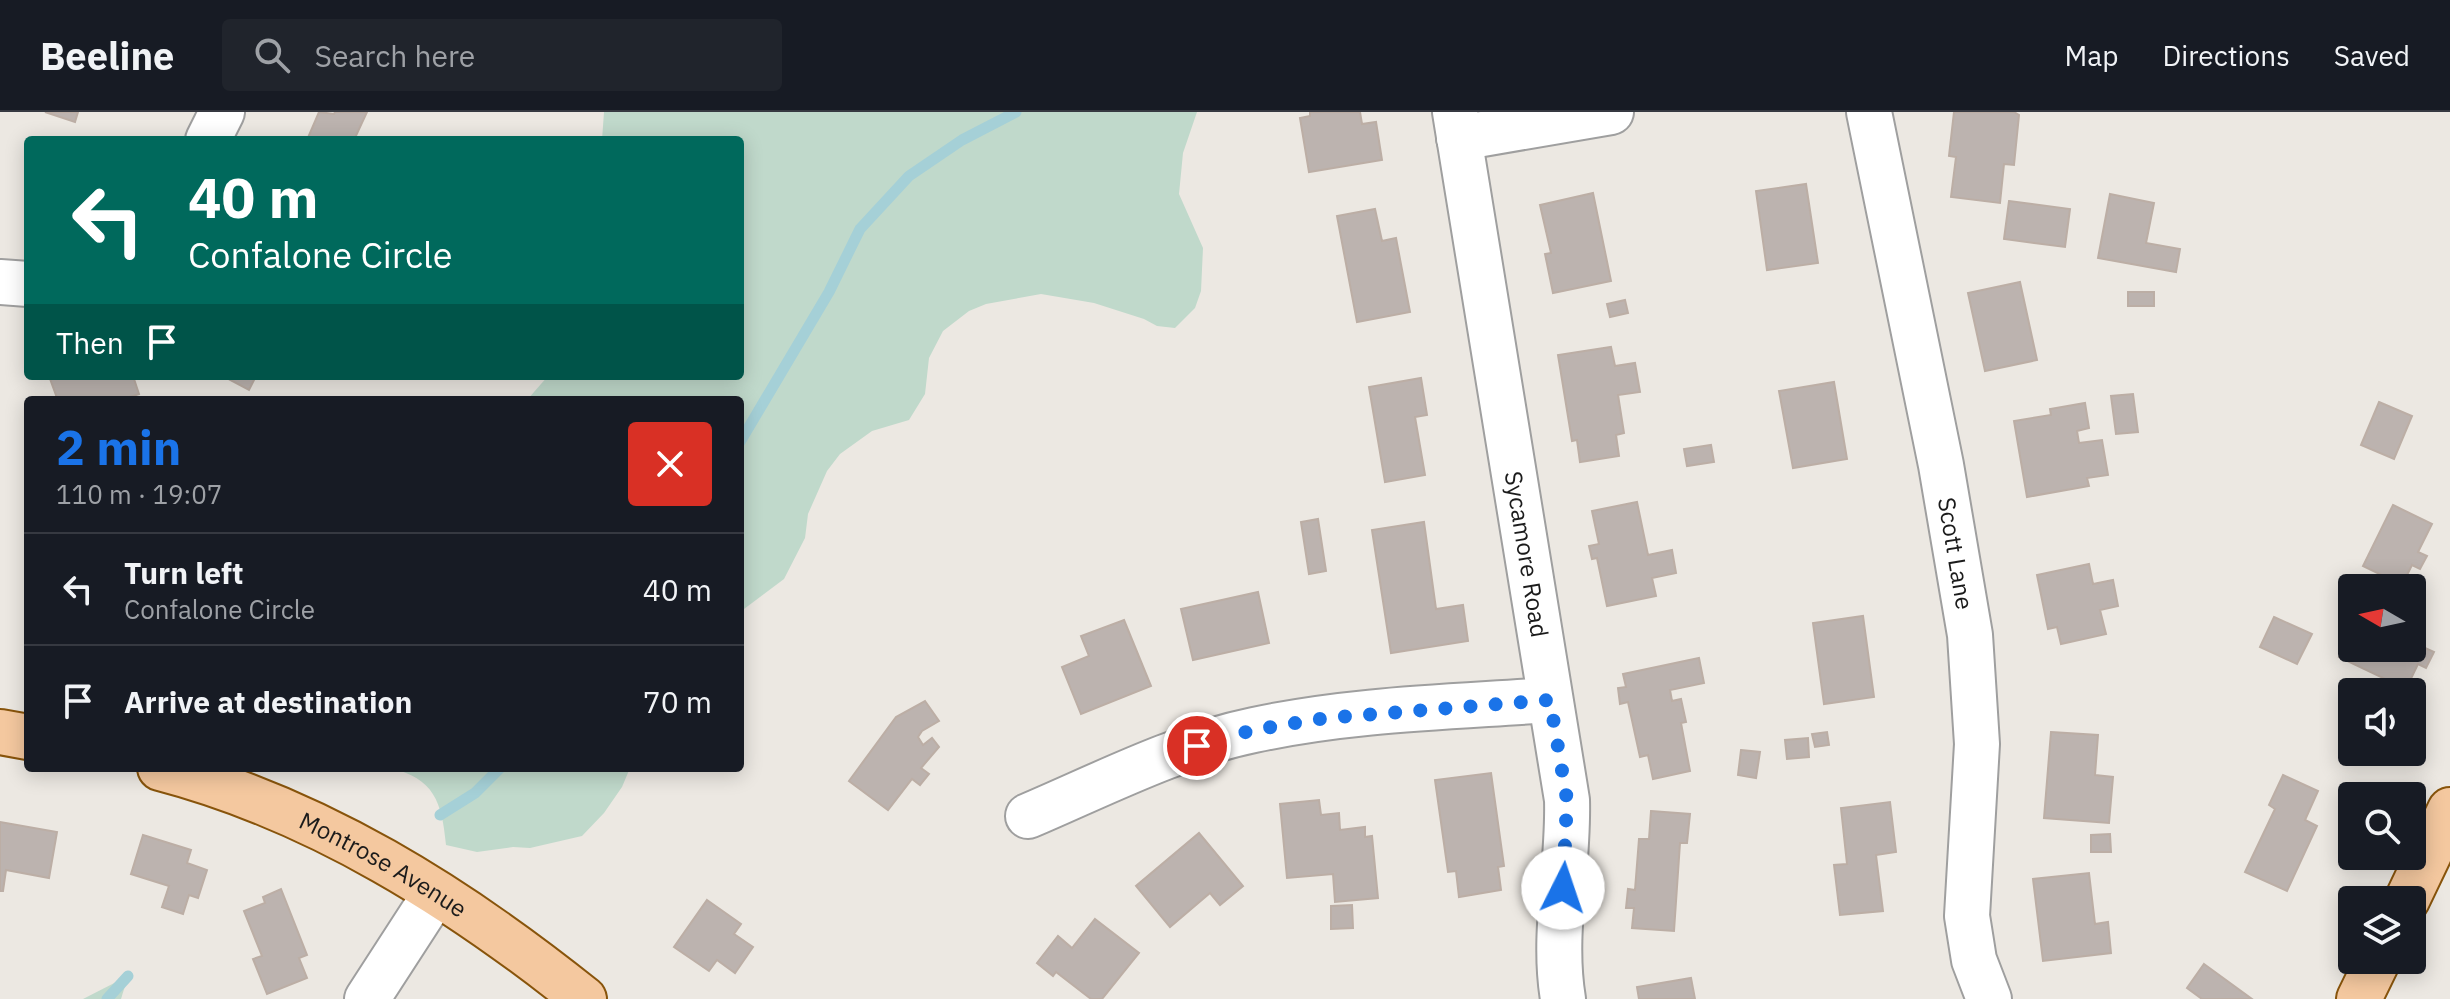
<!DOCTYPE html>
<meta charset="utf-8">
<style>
:root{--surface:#171b24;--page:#20242c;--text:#f1f3f6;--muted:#9ea1a6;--line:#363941;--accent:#1a73e8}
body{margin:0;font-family:"IBM Plex Sans",sans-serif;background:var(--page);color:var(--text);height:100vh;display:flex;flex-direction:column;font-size:30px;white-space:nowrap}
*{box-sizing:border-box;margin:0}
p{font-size:26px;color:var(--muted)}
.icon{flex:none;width:44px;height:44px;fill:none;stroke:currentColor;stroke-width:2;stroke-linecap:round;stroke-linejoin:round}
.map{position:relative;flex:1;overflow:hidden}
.details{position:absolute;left:24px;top:284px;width:720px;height:376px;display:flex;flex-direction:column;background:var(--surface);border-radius:8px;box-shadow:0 4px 20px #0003}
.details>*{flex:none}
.top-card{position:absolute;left:24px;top:24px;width:720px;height:244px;border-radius:8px;box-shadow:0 4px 20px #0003;background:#00695c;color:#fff;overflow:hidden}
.needle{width:52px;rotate:279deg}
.tools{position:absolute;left:2338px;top:462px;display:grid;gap:16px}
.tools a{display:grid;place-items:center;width:88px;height:88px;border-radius:8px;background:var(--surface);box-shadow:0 4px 20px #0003;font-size:40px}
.pin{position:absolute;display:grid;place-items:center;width:68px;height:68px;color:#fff;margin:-34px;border:4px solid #fff;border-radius:50%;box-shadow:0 2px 8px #0007}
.me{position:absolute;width:88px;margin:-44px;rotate:4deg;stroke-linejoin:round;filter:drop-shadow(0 0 6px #0008)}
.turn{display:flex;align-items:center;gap:28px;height:168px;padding:0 32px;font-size:36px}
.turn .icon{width:104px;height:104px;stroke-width:2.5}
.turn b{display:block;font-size:56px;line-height:68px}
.then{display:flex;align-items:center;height:76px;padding:0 32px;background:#0003;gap:16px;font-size:30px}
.round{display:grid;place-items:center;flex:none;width:84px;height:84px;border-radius:8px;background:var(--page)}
.headline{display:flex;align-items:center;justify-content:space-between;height:136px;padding:0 32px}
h1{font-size:48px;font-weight:700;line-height:60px;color:var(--accent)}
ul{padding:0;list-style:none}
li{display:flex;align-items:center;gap:24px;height:112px;padding:0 32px;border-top:2px solid var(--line)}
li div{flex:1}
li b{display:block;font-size:30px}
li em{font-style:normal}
header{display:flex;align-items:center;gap:48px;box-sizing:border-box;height:112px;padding:0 40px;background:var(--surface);border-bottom:2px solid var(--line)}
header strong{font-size:38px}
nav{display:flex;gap:44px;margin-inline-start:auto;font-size:28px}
.search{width:560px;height:72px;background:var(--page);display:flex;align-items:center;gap:20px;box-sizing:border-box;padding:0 28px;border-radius:8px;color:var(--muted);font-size:30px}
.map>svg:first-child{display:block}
.wetland{fill:#c0d9cb}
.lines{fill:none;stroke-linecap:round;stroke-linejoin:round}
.stream{stroke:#a5d0d7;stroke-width:11}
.building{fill:#bcb3af;stroke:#bcaea5;stroke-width:2}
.minor-casing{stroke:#9f9f9f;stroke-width:48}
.major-casing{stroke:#88540b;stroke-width:48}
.minor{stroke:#fff;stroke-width:44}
.major{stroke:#f4c89f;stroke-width:44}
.route{stroke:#1a73e8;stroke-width:14;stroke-dasharray:0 25.2}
.labels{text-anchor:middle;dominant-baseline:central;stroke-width:6;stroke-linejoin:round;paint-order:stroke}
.street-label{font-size:24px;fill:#1b1b1b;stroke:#fff}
</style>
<header>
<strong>Beeline</strong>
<div class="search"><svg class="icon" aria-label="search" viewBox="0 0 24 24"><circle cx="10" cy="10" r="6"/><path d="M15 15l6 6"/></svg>Search here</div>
<nav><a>Map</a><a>Directions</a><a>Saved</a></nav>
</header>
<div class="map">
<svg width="2450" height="887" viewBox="0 0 2450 887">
<rect width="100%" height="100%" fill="#ece8e2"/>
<g class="wetland">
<path d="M604,0H1197L1183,41L1179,82L1203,136L1201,179L1195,196L1175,216L1157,214L1144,207L1094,191L1041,182L986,192L969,199L943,219L929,246L925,282L909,308L872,319L840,342L827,359L808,402L805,426L784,467L740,500V288H527L548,264H740V28H602Z"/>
<path d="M390,656H630L622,675L604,701L582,724L530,736L513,735L477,740L446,733C442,690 434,666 390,656Z"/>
<path d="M128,864L121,887H83Z"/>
</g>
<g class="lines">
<g class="stream">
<path d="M740,330L829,180L860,117L909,64L962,28L1016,0"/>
<path d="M440,703L475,681L500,656"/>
<path d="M107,887L128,864"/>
</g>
</g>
<g class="building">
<path d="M45,0H78L75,10Z"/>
<path d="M319,0L334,2L335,0H367L354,28H307Z"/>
<path d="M1310,0H1360L1362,12L1376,10L1382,48L1309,60L1300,6L1310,4Z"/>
<path d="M1954,0H2014L2019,3L2014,53L2004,52L2000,91L1951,85L1956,45L1949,44Z"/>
<path d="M1806,72L1818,151L1767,158L1756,79Z"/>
<path d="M1593,81L1611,169L1553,181L1545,142L1551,141L1540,93Z"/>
<path d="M2110,82L2154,91L2146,131L2180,137L2176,160L2098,146Z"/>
<path d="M2009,89L2070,97L2065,135L2004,127Z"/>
<path d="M1375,97L1382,129L1396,126L1410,200L1357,210L1337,104Z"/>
<path d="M2020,170L2037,248L1985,259L1968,181Z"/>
<rect x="2128" y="180" width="26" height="14"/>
<path d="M1625,188L1628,201L1610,205L1607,192Z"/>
<path d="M1611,235L1615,254L1635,251L1640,280L1618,283L1624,321L1616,323L1619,344L1580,350L1577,328L1572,329L1558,243Z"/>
<path d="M49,264H133L139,282L121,288H50L57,286Z"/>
<path d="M223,264H256L249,278Z"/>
<path d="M1421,266L1427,303L1415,305L1425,363L1385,370L1369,275Z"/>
<path d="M1834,270L1847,347L1793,356L1779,279Z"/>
<path d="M2133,282L2138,320L2116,322L2111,284Z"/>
<path d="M2379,290L2412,304L2394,347L2361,333Z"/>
<path d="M2085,291L2089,316L2077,319L2079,331L2102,328L2108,363L2087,366L2089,374L2027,385L2014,309L2051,303L2050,297Z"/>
<path d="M1711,333L1714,350L1687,354L1684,337Z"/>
<path d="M1637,390L1648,443L1672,438L1676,461L1652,466L1656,484L1607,494L1597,446L1592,447L1589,434L1599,432L1592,399Z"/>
<path d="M2393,393L2432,412L2418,440L2427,444L2420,457L2412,453L2402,473L2363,454Z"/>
<path d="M1318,407L1326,459L1309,462L1301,410Z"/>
<path d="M1424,410L1436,497L1463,493L1468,529L1391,541L1372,418Z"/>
<path d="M2089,452L2093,472L2113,468L2118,494L2100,498L2106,522L2061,532L2057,515L2048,517L2037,463Z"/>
<path d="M1258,480L1269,531L1193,548L1181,497Z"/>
<path d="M1863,504L1874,585L1824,592L1813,511Z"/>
<path d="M2274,505L2312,522L2297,552L2260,535Z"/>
<path d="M1124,508L1151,574L1081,602L1062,555L1089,544L1081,524Z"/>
<path d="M2352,518V536H2412V530L2434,540L2426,556L2418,552L2406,577L2339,545Z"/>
<path d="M1699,546L1704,571L1670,578L1672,589L1681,587L1686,610L1681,611L1690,659L1653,667L1648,643L1640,645L1628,590L1620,592L1618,576L1626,575L1623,562Z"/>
<path d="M925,589L939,609L922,619L918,625L923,633L932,626L939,635L921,656L929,662L920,673L912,667L888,698L849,669L896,605Z"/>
<path d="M1827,620L1829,633L1815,635L1812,622Z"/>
<path d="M2051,620L2098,623L2095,663L2113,665L2109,711L2044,706Z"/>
<path d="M1808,626L1809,645L1787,647L1785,628Z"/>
<path d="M1741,638L1760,640L1756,666L1738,663Z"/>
<path d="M1491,661L1504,754L1498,755L1501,778L1459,785L1456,759L1448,760L1435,668Z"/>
<path d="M2283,663L2318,679L2305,708L2317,714L2287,779L2245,760L2275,697L2269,693Z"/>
<path d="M1319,688L1321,703L1339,701L1340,718L1365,715V725L1372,724L1378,786L1335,790L1333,762L1287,766L1280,692Z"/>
<path d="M1890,690L1896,740L1876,743L1883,799L1840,803L1834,753L1847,752L1841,696Z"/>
<path d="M1651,699L1690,702L1687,731H1680L1674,819L1632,816L1634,796H1626L1628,777L1635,778L1639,727H1649Z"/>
<path d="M0,710L57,720L49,766L6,758L3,779H0Z"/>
<path d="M1199,721L1243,774L1220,793L1210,781L1170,815L1136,774Z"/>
<path d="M2110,722L2111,740H2091V723Z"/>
<path d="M143,723L191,738L187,751L207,758L198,786L189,783L183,802L162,795L169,774L131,762Z"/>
<path d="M2089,761L2095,812L2108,810L2111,841L2043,849L2033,767Z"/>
<path d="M281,777L307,843L299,846L307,866L267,882L253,847L262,844L244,799L265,791L263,785Z"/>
<path d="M707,788L741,812L734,822L753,835L735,861L717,848L709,859L674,835Z"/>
<path d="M1352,793L1353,816L1331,817V794Z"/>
<path d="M1095,807L1139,841L1102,887H1091L1056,860L1053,864L1037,851L1058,824L1072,836Z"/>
<path d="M2204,852L2252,887H2202L2187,876Z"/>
<path d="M1691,866L1695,887H1639L1637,875Z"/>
</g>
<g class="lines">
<g class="minor-casing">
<g id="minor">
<path id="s1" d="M1455,0L1567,688C1569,755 1552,821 1563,887"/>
<path id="s2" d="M1869,0L1941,353L1970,523L1977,632L1967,804L1974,848L1989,887"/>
<path d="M1459,26L1611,0"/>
<path d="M208,28L222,0"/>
<path d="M0,170L28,172"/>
<path d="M1028,704C1101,673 1176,634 1254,618C1351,597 1452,595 1550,588"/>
<path d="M367,887L435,782"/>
</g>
</g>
<g class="major-casing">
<g id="major">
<path d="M0,620L28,625"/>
<path id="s3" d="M160,656C317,697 458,786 584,887"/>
<path d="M2407,788L2450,698"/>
<path d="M2359,887L2378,848"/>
</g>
</g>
<use href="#minor" class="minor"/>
<use href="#major" class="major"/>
</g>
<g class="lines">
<path class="route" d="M1197,634L1253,618L1326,606L1550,588L1567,688L1563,776"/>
</g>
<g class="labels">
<g class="street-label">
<text stroke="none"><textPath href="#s2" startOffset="450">Scott Lane</textPath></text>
<text stroke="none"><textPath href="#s1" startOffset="448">Sycamore Road</textPath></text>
<text stroke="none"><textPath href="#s3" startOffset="244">Montrose Avenue</textPath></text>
</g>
</g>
</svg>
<div class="tools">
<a><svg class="needle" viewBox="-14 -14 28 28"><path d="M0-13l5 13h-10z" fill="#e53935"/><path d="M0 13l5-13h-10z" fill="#9ea1a6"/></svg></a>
<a><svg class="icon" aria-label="sound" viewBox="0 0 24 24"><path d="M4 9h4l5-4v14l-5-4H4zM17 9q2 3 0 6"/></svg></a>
<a><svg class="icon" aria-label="search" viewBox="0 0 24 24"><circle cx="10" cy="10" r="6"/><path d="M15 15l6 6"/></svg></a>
<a><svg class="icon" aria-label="layers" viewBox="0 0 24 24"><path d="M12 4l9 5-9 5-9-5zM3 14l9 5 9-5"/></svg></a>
</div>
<div class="pin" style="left:1197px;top:634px;background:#d93025"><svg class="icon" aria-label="arrive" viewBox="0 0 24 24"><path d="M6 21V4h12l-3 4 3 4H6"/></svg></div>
<svg class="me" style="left:1563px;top:776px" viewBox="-20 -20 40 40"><circle r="19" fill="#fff"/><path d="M0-13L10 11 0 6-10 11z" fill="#1a73e8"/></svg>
<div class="top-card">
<div class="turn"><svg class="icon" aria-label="left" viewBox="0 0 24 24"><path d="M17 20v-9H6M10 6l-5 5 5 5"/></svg><div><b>40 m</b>Confalone Circle</div></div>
<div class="then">Then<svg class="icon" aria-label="arrive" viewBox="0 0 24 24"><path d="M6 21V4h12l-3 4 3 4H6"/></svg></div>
</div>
<section class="details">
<div class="headline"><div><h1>2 min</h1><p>110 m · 19:07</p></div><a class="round" style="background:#d93025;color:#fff"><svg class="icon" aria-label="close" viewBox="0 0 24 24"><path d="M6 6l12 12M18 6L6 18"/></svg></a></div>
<ul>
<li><svg class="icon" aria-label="left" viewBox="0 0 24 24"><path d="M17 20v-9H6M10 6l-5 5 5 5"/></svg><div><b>Turn left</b><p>Confalone Circle</p></div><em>40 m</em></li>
<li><svg class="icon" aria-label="arrive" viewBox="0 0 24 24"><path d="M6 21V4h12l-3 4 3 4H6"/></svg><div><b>Arrive at destination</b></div><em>70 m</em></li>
</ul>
</section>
</div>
